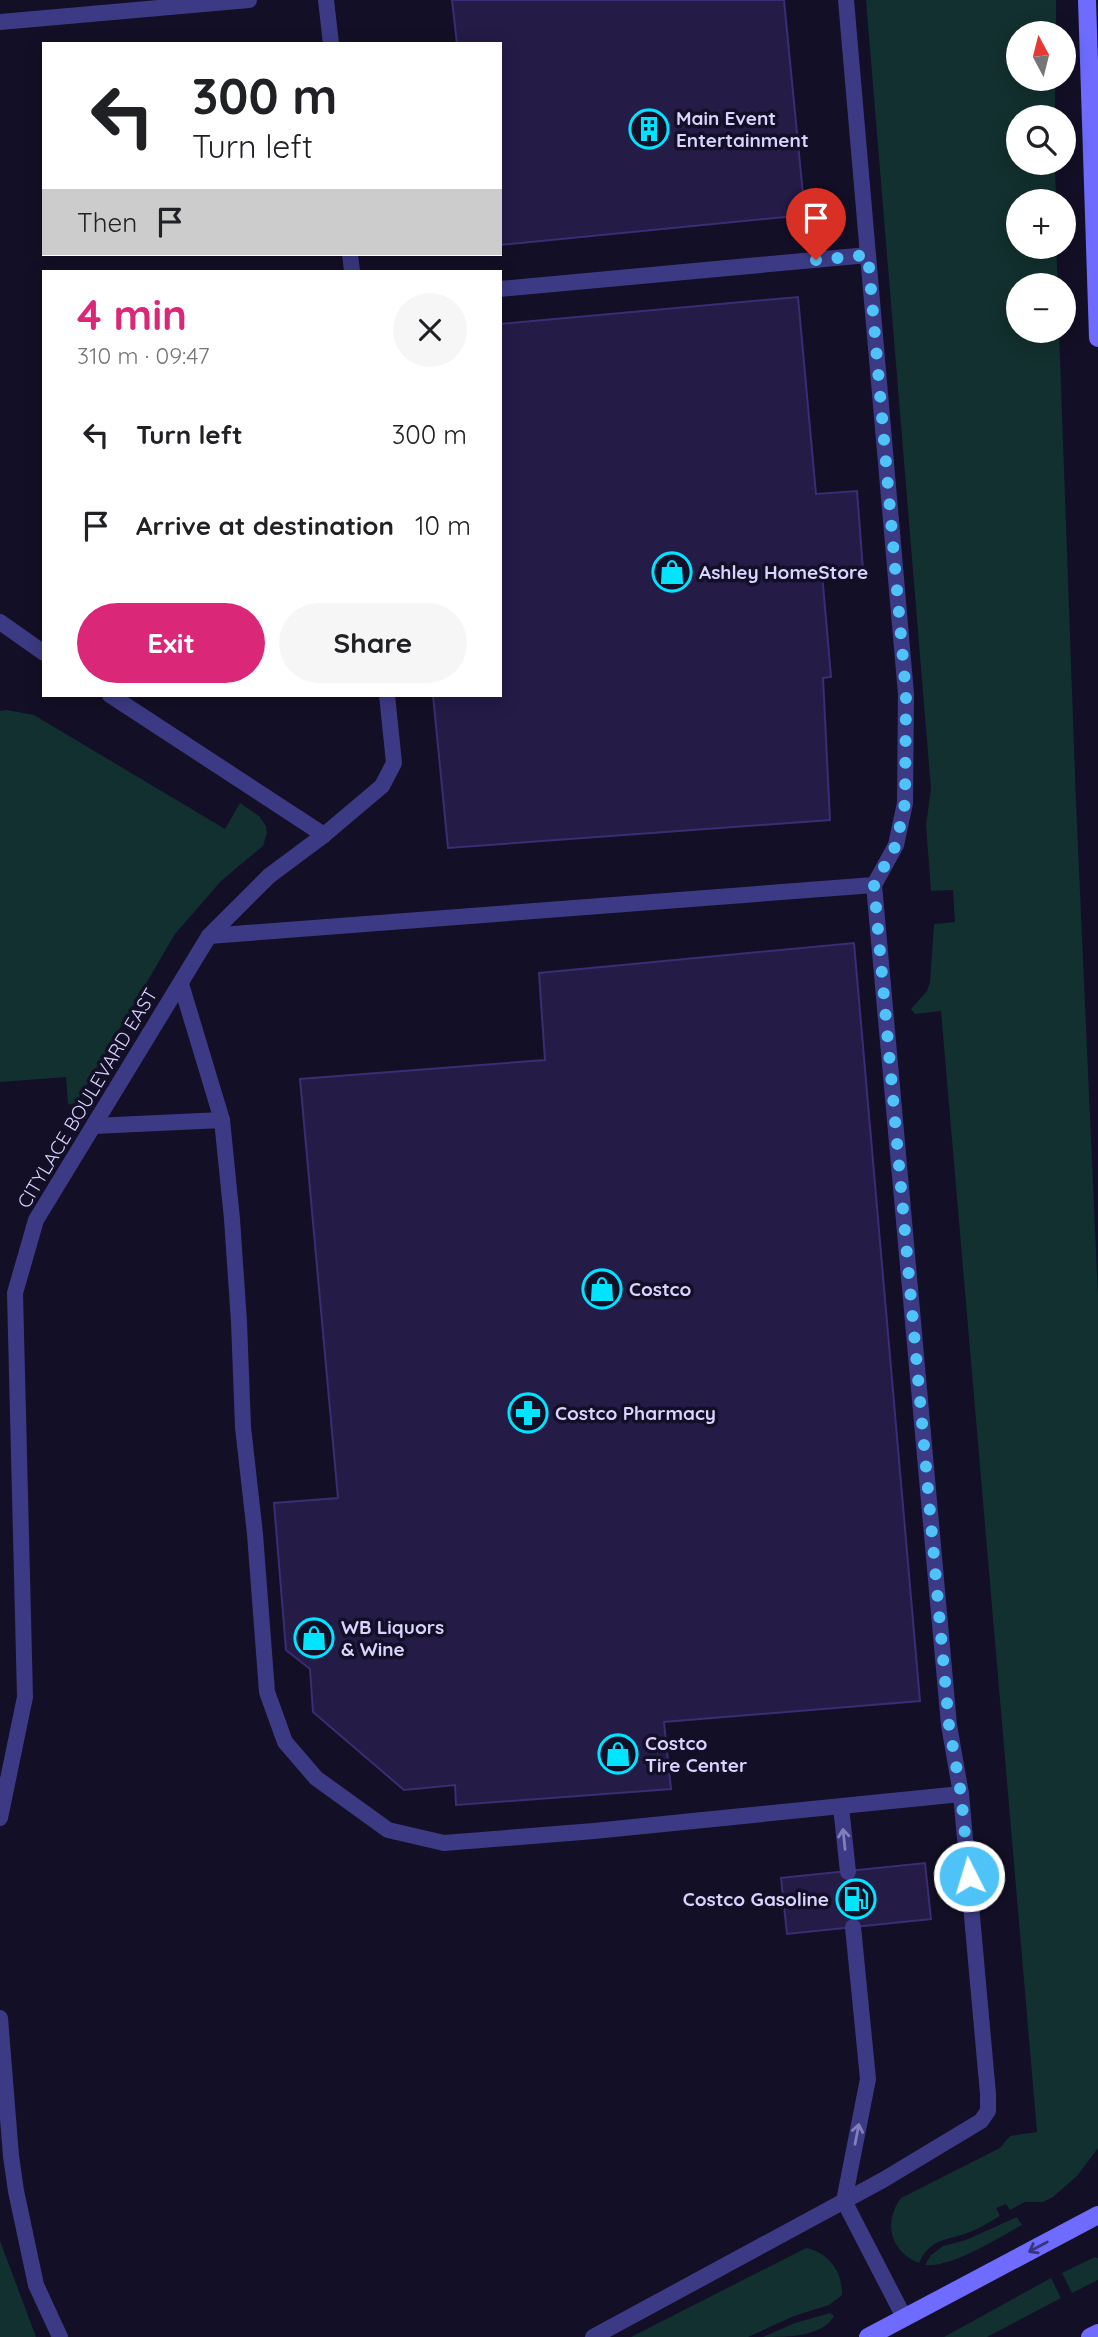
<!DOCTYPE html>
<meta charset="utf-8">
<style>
:root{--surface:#fff;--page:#f6f6f6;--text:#202124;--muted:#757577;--accent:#db2777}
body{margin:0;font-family:Quicksand,sans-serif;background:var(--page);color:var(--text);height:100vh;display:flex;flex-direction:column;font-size:26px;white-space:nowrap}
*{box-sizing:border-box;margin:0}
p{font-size:23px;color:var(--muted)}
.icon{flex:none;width:38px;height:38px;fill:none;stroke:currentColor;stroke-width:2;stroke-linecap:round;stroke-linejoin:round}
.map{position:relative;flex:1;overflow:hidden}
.side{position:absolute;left:42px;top:270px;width:460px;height:427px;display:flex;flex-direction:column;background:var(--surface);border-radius:0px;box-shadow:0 4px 18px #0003}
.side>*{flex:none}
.guide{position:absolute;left:42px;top:42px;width:460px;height:214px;border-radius:0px;box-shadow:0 4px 18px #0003;background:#fff;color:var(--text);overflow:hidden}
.needle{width:46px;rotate:353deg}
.tools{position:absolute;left:1006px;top:21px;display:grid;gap:14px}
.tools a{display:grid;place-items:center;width:70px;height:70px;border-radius:50%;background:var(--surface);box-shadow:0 4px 18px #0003;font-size:35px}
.pin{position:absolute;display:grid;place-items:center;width:60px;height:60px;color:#fff;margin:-72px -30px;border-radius:50% 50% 50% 0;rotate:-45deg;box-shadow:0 0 7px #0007}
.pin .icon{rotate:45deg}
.me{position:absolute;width:77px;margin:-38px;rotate:355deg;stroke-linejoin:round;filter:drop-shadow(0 0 5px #0008)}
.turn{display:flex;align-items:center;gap:24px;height:147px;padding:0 35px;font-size:32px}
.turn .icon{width:91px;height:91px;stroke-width:2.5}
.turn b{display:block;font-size:49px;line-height:60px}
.then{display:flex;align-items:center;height:66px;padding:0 35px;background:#0003;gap:14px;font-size:26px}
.round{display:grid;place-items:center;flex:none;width:74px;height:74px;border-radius:37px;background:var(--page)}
.overview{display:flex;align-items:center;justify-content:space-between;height:119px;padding:0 35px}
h1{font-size:42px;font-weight:700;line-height:52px;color:var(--accent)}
.button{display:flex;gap:14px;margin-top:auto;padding:14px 35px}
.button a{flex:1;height:80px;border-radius:42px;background:var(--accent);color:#fff;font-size:28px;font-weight:700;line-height:80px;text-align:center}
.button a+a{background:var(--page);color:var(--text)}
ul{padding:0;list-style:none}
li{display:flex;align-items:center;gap:21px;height:91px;padding:0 35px}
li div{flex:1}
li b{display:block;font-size:26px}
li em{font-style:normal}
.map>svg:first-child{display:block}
.green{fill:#12302f}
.building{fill:#241b47;stroke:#3b2d73;stroke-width:2}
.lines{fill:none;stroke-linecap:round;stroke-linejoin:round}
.lane{stroke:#3d3a85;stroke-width:16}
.secondary{stroke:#6f6bff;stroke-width:18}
.oneway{stroke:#837fbc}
.oneway2{stroke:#38347d}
.route{stroke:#4fc3f7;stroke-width:12;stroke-dasharray:0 21.6}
.labels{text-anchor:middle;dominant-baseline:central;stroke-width:7;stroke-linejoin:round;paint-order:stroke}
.poi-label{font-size:19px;font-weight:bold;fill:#d9d4ff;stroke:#130f26;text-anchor:start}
.street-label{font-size:19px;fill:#d9d4ff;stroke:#130f26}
</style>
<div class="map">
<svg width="1098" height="2337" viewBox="0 0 1098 2337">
<rect width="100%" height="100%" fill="#130f26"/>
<g class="green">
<path d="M866,0H1056V33H1018V79H1055V117H1018V163H1055L1056,201H1018V247H1056L1058,285H1018V331H1059L1076,803L1098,1296V2148L1077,2176L1053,2197L1043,2202H1025L1010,2210L1006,2204L996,2208L1000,2216C990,2222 980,2228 970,2232C947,2241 931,2237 919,2263C890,2251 883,2222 901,2198L1000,2148L1010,2136L1037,2132L941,1011L915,1014L911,1009L927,991L930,982L934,924L955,922L953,890L931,891L926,825L931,789Z"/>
<path d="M7,710L34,715L225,829L240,803L259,816L266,826L267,833L263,846L221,881L175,934L75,1105L68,1104L66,1077L0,1082V711Z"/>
<path d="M1017,2217L1022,2225C997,2238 954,2267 925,2265L931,2255L943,2246L966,2240Z"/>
<path d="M0,2241L36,2337H0Z"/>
<path d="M806,2248C828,2252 843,2272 842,2295L829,2305L794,2316L748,2337H631Z"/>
<path d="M1095,2257L1098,2258V2280L1072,2293L1062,2273Z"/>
<path d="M1051,2278L1061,2298L987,2337H944Z"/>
<path d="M830,2313L834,2316C822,2337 787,2337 763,2337L795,2323Z"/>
</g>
<g class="building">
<path d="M452,0H784L805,215L500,245V44H457Z"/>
<path d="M798,297L816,494L857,491L863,570L822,573L831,677L823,678L830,820L448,848L433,695H500V324Z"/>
<path d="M854,943L920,1701L664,1722L671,1789L456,1805L455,1785L404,1790L313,1712L310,1669L286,1650L274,1503L338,1498L300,1079L545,1060L539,973Z"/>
<path d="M925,1863L931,1919L787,1934L781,1878Z"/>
</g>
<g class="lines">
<g class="lane">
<path d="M326,0L331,44"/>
<path d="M0,22L249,0"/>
<path d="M350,254L352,271"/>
<path d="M500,289L868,255L846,0"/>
<path d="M0,622L44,653"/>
<path d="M110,695L324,835"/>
<path d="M209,936L874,885L896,845L905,803L906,694L868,255"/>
<path d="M181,984L222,1120"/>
<path d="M94,1126L222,1120L232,1219L239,1322L243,1427L255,1534L267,1692L285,1742L316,1778L388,1830L444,1843L594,1831L961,1794"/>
<path d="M841,1807L848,1872"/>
<path d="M0,1818L25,1697L15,1293L36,1220L209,936L269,876L324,835L382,786L394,763L387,695"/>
<path d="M853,1927L868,2079L844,2201L904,2317"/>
<path d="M0,2018L11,2156L16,2191L36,2285L60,2337"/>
<path d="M593,2337L883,2180L981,2121L988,2111V2094L961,1794L949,1725L874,885"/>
</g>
<g class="secondary">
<path d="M1087,0L1098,338"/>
<path d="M868,2337L1098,2215"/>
<path d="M1090,2337L1098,2333"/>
</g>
</g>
<defs><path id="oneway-shaft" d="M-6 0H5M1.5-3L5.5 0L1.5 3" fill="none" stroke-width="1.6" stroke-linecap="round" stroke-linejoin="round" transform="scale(1.75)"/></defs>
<g class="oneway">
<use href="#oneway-shaft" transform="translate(844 1839) rotate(-96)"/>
<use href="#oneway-shaft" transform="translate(857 2134) rotate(-79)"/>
</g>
<use class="oneway2" href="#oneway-shaft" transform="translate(1038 2247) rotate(152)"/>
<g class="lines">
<path class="route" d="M816,260L868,255L906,694L905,803L896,845L874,885L949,1725L961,1794L969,1876"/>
</g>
<defs>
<g id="building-ring" transform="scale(2.0125)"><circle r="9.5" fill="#130f26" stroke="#00e5ff" stroke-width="1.5"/><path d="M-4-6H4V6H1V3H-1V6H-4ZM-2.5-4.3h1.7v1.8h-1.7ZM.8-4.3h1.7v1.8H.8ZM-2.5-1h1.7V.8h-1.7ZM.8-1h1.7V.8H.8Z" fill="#00e5ff"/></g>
<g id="shop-ring" transform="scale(2.0125)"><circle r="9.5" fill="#130f26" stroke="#00e5ff" stroke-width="1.5"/><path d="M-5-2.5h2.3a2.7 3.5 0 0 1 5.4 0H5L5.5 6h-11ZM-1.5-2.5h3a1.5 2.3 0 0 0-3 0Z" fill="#00e5ff"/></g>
<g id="pharmacy-ring" transform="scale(2.0125)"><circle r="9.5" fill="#130f26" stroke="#00e5ff" stroke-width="1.5"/><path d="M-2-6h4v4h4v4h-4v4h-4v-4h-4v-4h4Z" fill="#00e5ff"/></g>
<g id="fuel-ring" transform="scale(2.0125)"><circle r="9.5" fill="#130f26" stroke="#00e5ff" stroke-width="1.5"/><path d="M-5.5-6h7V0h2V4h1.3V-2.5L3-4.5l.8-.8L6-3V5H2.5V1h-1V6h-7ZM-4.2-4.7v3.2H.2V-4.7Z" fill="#00e5ff"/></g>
</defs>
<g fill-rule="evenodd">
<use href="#building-ring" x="649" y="129"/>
<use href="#shop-ring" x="672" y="572"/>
<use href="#shop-ring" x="602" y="1289"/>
<use href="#pharmacy-ring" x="528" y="1413"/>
<use href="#shop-ring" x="314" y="1638"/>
<use href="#shop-ring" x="618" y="1754"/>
<use href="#fuel-ring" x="856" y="1899"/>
</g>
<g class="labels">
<g class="poi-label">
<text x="676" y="118">Main Event<tspan x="676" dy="22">Entertainment</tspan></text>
<text x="699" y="572">Ashley HomeStore</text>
<text x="629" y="1289">Costco</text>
<text x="555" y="1413">Costco Pharmacy</text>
<text x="341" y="1627">WB Liquors<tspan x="341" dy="22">&amp; Wine</tspan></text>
<text x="645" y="1743">Costco<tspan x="645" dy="22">Tire Center</tspan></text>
<text x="829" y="1899" text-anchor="end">Costco Gasoline</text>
</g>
<g class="street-label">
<text transform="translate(87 1098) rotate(-59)">CITYLACE BOULEVARD EAST</text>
</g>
</g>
</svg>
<div class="tools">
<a><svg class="needle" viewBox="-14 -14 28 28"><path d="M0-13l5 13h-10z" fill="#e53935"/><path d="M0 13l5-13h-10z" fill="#757577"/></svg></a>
<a><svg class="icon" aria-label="search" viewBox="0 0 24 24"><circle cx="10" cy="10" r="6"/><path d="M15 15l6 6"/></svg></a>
<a>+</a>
<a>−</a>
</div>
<div class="pin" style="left:816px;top:260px;background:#d93025"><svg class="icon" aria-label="arrive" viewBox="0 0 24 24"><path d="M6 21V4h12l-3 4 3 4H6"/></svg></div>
<svg class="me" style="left:969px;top:1876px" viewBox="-20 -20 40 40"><circle r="17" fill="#4fc3f7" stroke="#fff" stroke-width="3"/><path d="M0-11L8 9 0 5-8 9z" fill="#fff"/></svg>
<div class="guide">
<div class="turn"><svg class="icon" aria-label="left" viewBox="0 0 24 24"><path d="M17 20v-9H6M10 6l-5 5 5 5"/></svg><div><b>300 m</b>Turn left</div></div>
<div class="then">Then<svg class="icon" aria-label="arrive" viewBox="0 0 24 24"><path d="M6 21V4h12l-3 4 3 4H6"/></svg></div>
</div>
<section class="side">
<div class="overview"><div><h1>4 min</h1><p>310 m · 09:47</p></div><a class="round"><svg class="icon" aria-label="close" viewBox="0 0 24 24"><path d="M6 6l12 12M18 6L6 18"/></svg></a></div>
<ul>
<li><svg class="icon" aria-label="left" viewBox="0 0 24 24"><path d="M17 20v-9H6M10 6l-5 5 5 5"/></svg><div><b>Turn left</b></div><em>300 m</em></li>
<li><svg class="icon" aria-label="arrive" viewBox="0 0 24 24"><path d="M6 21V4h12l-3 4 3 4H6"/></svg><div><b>Arrive at destination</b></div><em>10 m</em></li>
</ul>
<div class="button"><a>Exit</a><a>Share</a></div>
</section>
</div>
